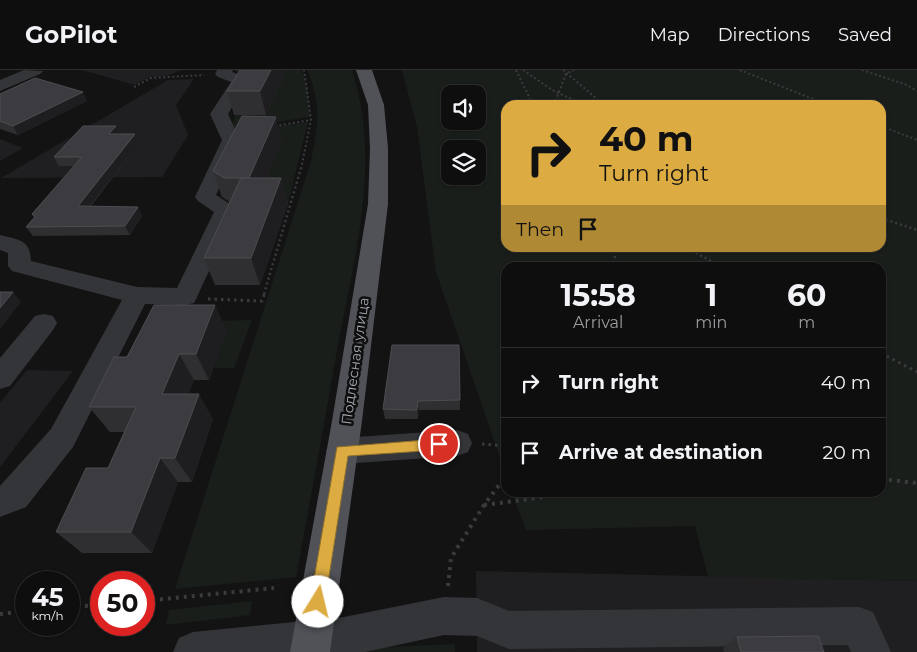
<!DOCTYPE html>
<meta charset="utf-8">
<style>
:root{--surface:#0e0e0f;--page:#171718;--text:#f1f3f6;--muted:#9b9c9e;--line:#2e2e2f}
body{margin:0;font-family:Montserrat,sans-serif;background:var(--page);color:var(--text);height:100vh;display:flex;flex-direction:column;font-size:19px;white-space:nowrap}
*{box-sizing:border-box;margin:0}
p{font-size:16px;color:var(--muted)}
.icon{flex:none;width:28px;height:28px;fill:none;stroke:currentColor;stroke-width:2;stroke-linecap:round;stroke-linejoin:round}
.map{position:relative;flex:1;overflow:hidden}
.panel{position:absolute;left:501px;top:192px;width:385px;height:235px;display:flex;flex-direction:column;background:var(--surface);border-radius:15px;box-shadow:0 1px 4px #0004,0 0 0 1px var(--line)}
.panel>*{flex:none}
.guide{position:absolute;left:501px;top:30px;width:385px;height:152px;border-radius:15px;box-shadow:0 1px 4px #0004,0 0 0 1px var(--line);background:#dcac42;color:#111;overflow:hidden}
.tools{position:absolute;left:441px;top:15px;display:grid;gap:10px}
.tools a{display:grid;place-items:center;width:45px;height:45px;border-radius:10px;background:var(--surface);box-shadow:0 1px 4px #0004,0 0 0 1px var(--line);font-size:25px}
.speed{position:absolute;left:15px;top:501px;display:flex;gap:10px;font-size:25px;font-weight:700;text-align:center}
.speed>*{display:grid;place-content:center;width:65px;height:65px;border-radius:50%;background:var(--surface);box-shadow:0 1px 4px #0004,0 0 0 1px var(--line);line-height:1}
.speed small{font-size:12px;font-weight:400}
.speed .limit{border:8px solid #d22;background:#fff;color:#111}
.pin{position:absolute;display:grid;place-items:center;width:42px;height:42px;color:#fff;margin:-21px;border:2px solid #fff;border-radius:50%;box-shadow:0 1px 5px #0007}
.me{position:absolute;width:55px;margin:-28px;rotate:9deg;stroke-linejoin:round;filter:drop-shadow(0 0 4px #0008)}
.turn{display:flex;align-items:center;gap:18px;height:105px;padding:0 15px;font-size:22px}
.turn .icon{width:65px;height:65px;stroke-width:2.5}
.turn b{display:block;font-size:35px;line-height:42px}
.then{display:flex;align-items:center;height:48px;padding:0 15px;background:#0003;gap:10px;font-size:19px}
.eta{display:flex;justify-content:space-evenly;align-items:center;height:85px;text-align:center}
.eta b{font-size:30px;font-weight:700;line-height:35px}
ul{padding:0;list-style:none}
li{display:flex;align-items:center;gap:15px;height:70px;padding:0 15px;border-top:1px solid var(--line)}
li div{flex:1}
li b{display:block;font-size:19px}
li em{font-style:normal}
header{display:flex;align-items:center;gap:30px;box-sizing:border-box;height:70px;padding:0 25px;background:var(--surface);border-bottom:1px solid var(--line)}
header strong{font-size:24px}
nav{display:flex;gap:28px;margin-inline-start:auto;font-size:18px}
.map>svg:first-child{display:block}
.built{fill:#1f1f21}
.green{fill:#191e1a;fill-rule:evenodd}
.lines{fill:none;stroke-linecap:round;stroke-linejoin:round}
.path-far3{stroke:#3a3b3f;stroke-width:2;stroke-dasharray:2 2.5;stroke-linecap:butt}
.path-far2{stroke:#3a3b3f;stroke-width:2.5;stroke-dasharray:2 3;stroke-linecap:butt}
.path-far1{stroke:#3a3b3f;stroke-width:3;stroke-dasharray:2.5 4;stroke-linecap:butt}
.path{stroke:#3a3b3f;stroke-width:4;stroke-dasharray:3 5;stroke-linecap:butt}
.minor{fill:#343538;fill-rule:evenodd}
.major{fill:#505257;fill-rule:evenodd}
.wall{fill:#2f2f32}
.shaded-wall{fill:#1e1e20}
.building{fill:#3c3c40;stroke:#4c4d52}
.route{fill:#dcac42;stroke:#8f702b}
.labels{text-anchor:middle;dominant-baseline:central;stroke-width:5;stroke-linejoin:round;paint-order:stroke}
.street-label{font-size:14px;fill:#a6a9b3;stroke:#0e0e0f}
</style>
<header>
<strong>GoPilot</strong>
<nav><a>Map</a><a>Directions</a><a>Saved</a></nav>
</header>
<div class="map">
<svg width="917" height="582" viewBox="0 0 917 582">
<rect width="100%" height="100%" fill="#131314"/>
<g class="built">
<path d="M82,0H181L167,6L150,7L135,15Z"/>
<path d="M194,9L176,35L188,65L162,107L1,108L168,10Z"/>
<path d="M0,69L23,78L0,91Z"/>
<path d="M27,300L73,301L0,397V333Z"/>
<path d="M476,501L917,511V582H477Z"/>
</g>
<g class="green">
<path d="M264,0H302L307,18L310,47L231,59L235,45H266L287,2Z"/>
<path d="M307,0H352C382,92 354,188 337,280C324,356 310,432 296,507L175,519L311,91C318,57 322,34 307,0Z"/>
<path d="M402,0H917V511L708,507L695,456L526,460L512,423L881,422V198H506V405L436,202L417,57ZM450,24H478V51H450ZM506,35H881V178H506ZM450,79H478V106H450Z"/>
<path d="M308,52L288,134H257L233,63Z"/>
<path d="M252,250L234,298H214L227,262L172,252Z"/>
<path d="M252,531L250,545L166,555L169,540Z"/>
<path d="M455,574V582H361V578Z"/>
</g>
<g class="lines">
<g class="path-far3">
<path d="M516,0L533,35"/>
<path d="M523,0L552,20L584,35"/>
<path d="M563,0L604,35"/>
<path d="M740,0L828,35"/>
<path d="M862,0L907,15L917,21"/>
<path d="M134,17L151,8L204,5"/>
<path d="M554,35L566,4L574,0"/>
<path d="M275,56L311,50"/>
<path d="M881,56L917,70"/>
<path d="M301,99L311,50L304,0"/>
</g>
<g class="path-far2">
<path d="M881,148L917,160"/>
<path d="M610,178L613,180L618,198"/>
<path d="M687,178L724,198"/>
<path d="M264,224L301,98"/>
</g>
<g class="path-far1">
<path d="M208,229L262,231L265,222"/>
<path d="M881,283L917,302"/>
<path d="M482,374L506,376"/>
</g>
<g class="path">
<path d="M881,409L917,413"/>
<path d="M484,435L582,422"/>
<path d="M448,516L451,488L484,435L506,406"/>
<path d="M144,531L274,518"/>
<path d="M69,537L101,535"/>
<path d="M0,544L26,541"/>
</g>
<g class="minor">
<path d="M24,0L43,1L40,4L0,21V10Z"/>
<path d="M217,0H233L232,2L246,7L248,10L228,44L240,70L216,125L233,136L237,140L197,227L194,233L185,235L145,234L73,377L26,437L0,447V416L51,359L122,230L12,201L8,196V183L0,180V165C19,170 30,169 31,191L137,217L177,218L214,142L198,131L195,127L222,70L210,44L231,12L218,7L215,4Z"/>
<path d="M44,244L53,246L57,253L53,260L10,316L0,319V288L35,246Z"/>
<path d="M457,360L468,364L472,373L468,382L457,386L342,394L331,390L326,381L331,372L342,368Z"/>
<path d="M444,527L477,528L509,541L859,537L873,542L891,582H851L848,575L509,579L477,566L444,565L365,582H173L179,568L193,562L344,547Z"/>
</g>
<path class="major" d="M356,0H372L384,35L388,78V134L362,351L330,582H290L332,351L368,134L370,78L368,35Z"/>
</g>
<g class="wall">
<path d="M236,0H287V2L266,45H234L227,21L239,1H236Z"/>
<path d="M0,24L87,31L18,65L0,59Z"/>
<path d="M120,64L139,73L91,136L138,137L142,146L130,165L33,166L26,157L34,147L32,144L74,96H59L54,87Z"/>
<path d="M282,71L267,108H281L288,134L260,215H215L204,188L230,132L222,127L213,101Z"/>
<path d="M227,261L209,310H194L188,324L213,349L192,412H178L152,483H82L56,462L108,398L124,362H110L89,337L127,287Z"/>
<path d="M459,275L460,340H419L418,349H385L383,339Z"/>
<path d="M737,567L824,582H724L723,578Z"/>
</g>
<g class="shaded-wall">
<path d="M271,0H287V2L266,45L260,21Z"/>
<path d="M83,22L87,31L18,65L13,56Z"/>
<path d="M276,47L282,71L257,134L249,108Z"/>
<path d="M116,56L120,65L109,64Z"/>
<path d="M135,64L139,73L83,145L78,136Z"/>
<path d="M281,108L288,134L260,215L251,188Z"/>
<path d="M138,137L142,146L130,165L125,156Z"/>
<path d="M13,222L21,232L0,259V238Z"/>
<path d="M215,235L227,261L209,310L196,284Z"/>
<path d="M179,284L194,310L178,350L162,324Z"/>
<path d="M199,324L213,349L192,412L175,388Z"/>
<path d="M418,331L419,340L418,349L417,340Z"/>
<path d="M160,388L178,412L152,483L131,462Z"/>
</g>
<g class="building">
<path d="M240,0H271L260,21H227Z"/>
<path d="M35,8L83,22L13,56L0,51V24Z"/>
<path d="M242,46L276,47L249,108H224L213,101Z"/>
<path d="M83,56H116L109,64H135L78,136L138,137L125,156L26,157L35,147L32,144L82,87H54Z"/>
<path d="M241,108H281L251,188H204Z"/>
<path d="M0,222H13L0,238Z"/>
<path d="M154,235H215L196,284H179L162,324H199L175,388H160L131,462H56L86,398H108L136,337H89L114,287H127Z"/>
<path d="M392,275H459L460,330L418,331L417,340L383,339Z"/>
<path d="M818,566L824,582H741L737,567Z"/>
</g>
<path class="route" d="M439,369L444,371L446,374L444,378L439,380L348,386L325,532L323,537L318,540L312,537L310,532L337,377Z"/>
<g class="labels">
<g class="street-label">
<text transform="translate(355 291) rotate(-82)">Подлесная улица</text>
</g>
</g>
</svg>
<div class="tools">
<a><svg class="icon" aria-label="sound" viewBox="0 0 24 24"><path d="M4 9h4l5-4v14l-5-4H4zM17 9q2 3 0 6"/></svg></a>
<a><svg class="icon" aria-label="layers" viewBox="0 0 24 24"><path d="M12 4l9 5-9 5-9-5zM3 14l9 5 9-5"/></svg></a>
</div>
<div class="speed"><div>45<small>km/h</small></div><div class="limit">50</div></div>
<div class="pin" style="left:439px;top:374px;background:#d93025"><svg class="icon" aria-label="arrive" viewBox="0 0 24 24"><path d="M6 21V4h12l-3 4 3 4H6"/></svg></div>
<svg class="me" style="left:318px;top:532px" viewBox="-20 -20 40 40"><circle r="19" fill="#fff"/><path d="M0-13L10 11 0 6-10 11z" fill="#dcac42"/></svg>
<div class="guide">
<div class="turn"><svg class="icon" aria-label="right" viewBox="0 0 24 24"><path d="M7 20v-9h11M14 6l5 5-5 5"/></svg><div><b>40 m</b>Turn right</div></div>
<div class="then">Then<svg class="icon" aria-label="arrive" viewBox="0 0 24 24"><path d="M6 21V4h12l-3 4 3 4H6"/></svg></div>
</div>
<section class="panel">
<div class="eta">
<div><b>15:58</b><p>Arrival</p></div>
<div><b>1</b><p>min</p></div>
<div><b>60</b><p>m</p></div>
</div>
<ul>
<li><svg class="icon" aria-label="right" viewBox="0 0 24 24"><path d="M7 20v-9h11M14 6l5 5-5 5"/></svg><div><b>Turn right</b></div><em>40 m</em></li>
<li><svg class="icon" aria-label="arrive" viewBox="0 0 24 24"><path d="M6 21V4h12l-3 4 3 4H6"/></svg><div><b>Arrive at destination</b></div><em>20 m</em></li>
</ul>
</section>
</div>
